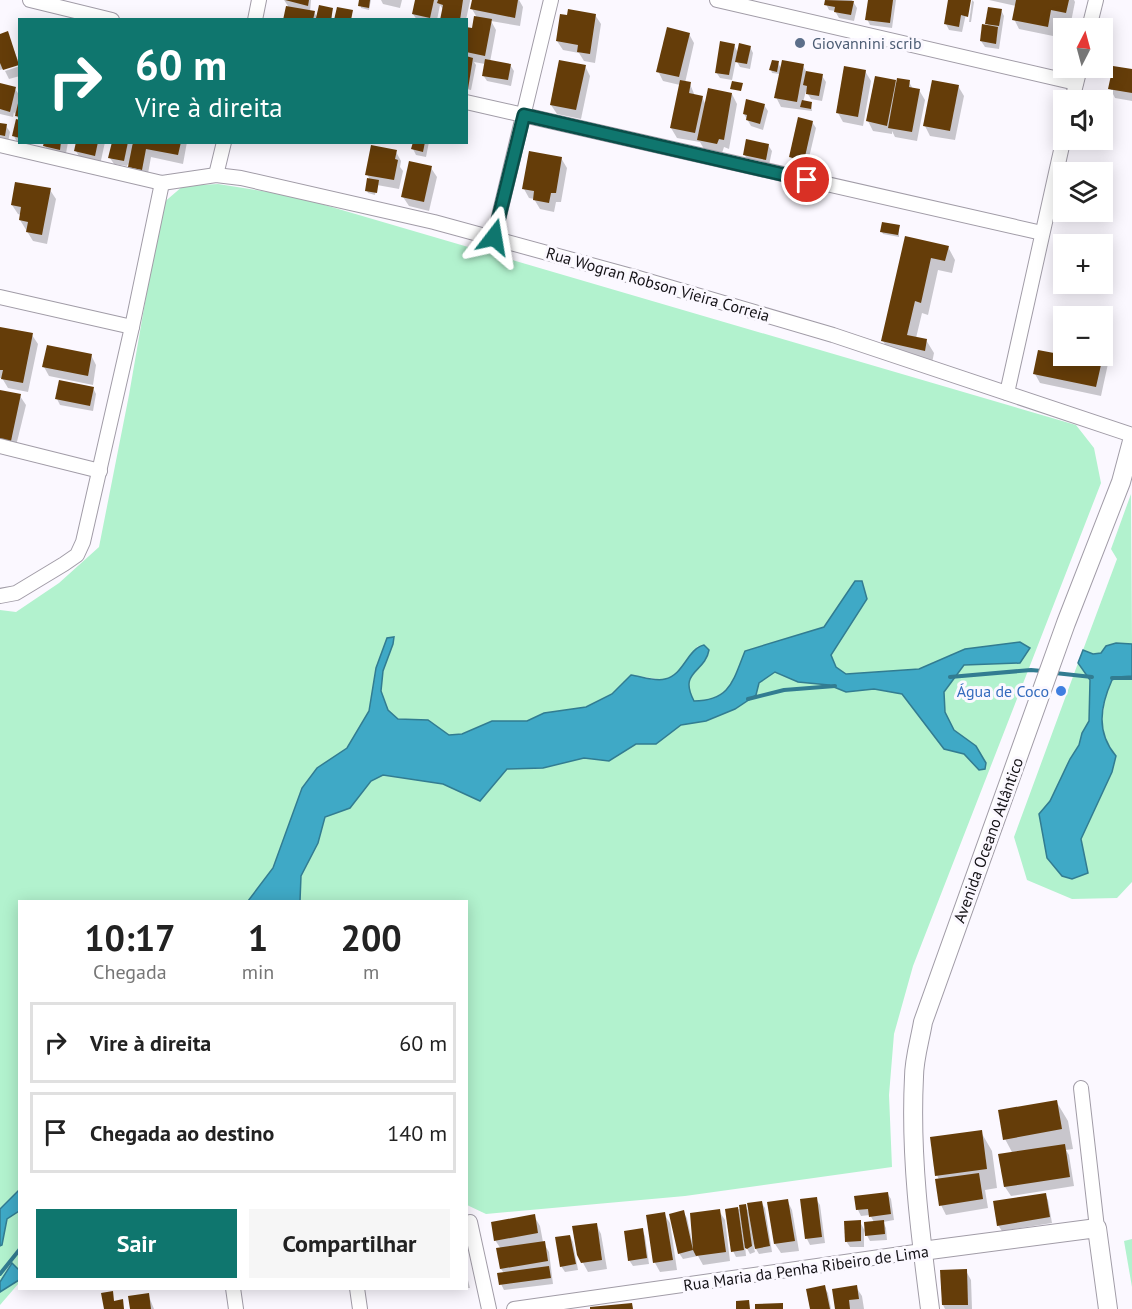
<!DOCTYPE html>
<html lang="pt">
<meta charset="utf-8">
<style>
:root{--surface:#fff;--page:#f6f6f6;--text:#222;--muted:#767676;--line:#e0e0e0;--accent:#0f766e}
body{margin:0;font-family:"PT Sans",sans-serif;background:var(--page);color:var(--text);height:100vh;display:flex;flex-direction:column;font-size:22px;white-space:nowrap}
*{box-sizing:border-box;margin:0}
p{font-size:20px;color:var(--muted)}
.icon{flex:none;width:33px;height:33px;fill:none;stroke:currentColor;stroke-width:2;stroke-linecap:round;stroke-linejoin:round}
.map{position:relative;flex:1;overflow:hidden}
.drawer{position:absolute;left:18px;top:900px;width:450px;height:390px;display:flex;flex-direction:column;background:var(--surface);border-radius:0px;box-shadow:0 3px 15px #0003}
.drawer>*{flex:none}
.hud{position:absolute;left:18px;top:18px;width:450px;height:126px;border-radius:0px;box-shadow:0 3px 15px #0003;background:#0f766e;color:#fff;overflow:hidden}
.needle{width:39px;rotate:6deg}
.controls{position:absolute;left:1053px;top:18px;display:grid;gap:12px}
.controls a{display:grid;place-items:center;width:60px;height:60px;border-radius:0px;background:var(--surface);box-shadow:0 3px 15px #0003;font-size:30px}
.pin{position:absolute;display:grid;place-items:center;width:51px;height:51px;color:#fff;margin:-26px;border:3px solid #fff;border-radius:50%;box-shadow:0 2px 6px #0007}
.me{position:absolute;width:66px;margin:-33px;rotate:14deg;stroke-linejoin:round;filter:drop-shadow(0 0 4px #0008)}
.turn{display:flex;align-items:center;gap:21px;height:126px;padding:0 18px;font-size:27px}
.turn .icon{width:78px;height:78px;stroke-width:2.5}
.turn b{display:block;font-size:42px;line-height:51px}
.eta{display:flex;justify-content:space-evenly;align-items:center;height:102px;text-align:center}
.eta b{font-size:36px;font-weight:800;line-height:42px}
.primary-button{display:flex;gap:12px;margin-top:auto;padding:12px 18px}
.primary-button a{flex:1;height:69px;border-radius:0px;background:var(--accent);color:#fff;font-size:24px;font-weight:800;line-height:69px;text-align:center}
.primary-button a+a{background:var(--page);color:var(--text)}
ul{padding:0;list-style:none}
li{display:flex;align-items:center;gap:18px;height:81px;margin:0 12px 9px;padding:0 6px;border:3px solid var(--line);border-radius:0px}
li div{flex:1}
li b{display:block;font-size:22px}
li em{font-style:normal}
.map>svg:first-child{display:block}
.green{fill:#b2f2ce}
.water{fill:#3fa9c6;stroke:#327c91;stroke-width:1.5}
.shadow{fill:#0003}
.lines{fill:none;stroke-linecap:round;stroke-linejoin:round}
.stream{stroke:#327c91;stroke-width:4}
.building{fill:#653d09}
.minor-casing{stroke:#a19ca7;stroke-width:16}
.major-casing{stroke:#a19ca7;stroke-width:20}
.minor{stroke:#fff;stroke-width:14}
.major{stroke:#fff;stroke-width:18}
.route-casing{stroke:#0a4d48;stroke-width:15}
.route{stroke:#0f766e;stroke-width:10}
.service-dot{fill:#5c6f8a;stroke:#fbf8ff;stroke-width:2}
.shop-dot{fill:#3f7fe0;stroke:#fbf8ff;stroke-width:2}
.labels{text-anchor:middle;dominant-baseline:central;stroke-width:6;stroke-linejoin:round;paint-order:stroke}
.service-label{font-size:16px;fill:#4e5e75;stroke:#fbf8ff;text-anchor:start}
.street-label{font-size:16px;fill:#141216;stroke:#fbf8ff}
.shop-label{font-size:16px;fill:#366cbe;stroke:#fbf8ff;text-anchor:end}
</style>
<div class="map">
<svg width="1132" height="1309" viewBox="0 0 1132 1309">
<rect width="100%" height="100%" fill="#fbf8ff"/>
<g class="green">
<path d="M218,184L294,196L1076,425L1094,448L1101,483L913,966L894,1034L889,1095L892,1167L685,1196L486,1214L467,1205L466,902L300,901L301,876L318,843L325,817L350,808L371,781L383,775L443,784L480,800L507,769L543,768L584,758L609,760L636,744H656L681,725L706,721L775,672L798,682L829,685L846,692L874,689L902,694L944,748L964,754L979,770L976,746L954,730L945,712L944,692L964,665L1020,663L966,649L919,669L846,674L836,667L831,655L867,599L862,581H856L824,627L745,651L732,685L712,701H694C682,679 693,673 708,656L698,646L677,673L664,680L631,675L612,694L586,707L544,713L527,721H492L462,734L449,735L428,720L398,719L388,710L381,691L383,671L393,644L376,668L369,711L347,748L317,768L302,788L273,868L248,901L20,902L19,1190L0,1209V610L16,612L59,583L99,547L129,395L162,204L183,186Z"/>
<path d="M1131,494L1132,644C1119,643 1109,642 1101,653L1093,654L1083,650L1117,559L1111,549Z"/>
<path d="M1078,663L1090,680L1089,721L1082,733L1079,745L1070,759L1050,801L1039,814L1047,858L1063,876L1087,873L1081,839L1112,772L1107,745L1101,728L1105,698L1111,680L1118,677L1132,676V882L1117,898L1072,899L1027,880L1014,837Z"/>
<path d="M19,1211V1270L11,1263L0,1282V1246L2,1245L7,1219Z"/>
<path d="M1132,1239V1287L1124,1241Z"/>
<path d="M19,1280V1283L0,1305V1292Z"/>
</g>
<g class="water">
<path d="M855,581H862L867,599L831,655L836,667L846,674L919,669L965,649L1020,642L1030,648L1020,663L964,665L944,692L945,712L954,730L976,746L986,763L985,769L979,770L964,754L944,749L902,694L874,689L846,692L829,685L798,682L775,672L759,683L756,695L735,709L706,721L681,725L656,744H636L609,761L584,758L543,768L507,769L480,801L443,784L383,775L371,781L350,808L325,817L318,843L301,876L300,901H248L273,868L302,788L317,768L347,748L369,711L376,668L387,638L394,637L393,644L383,671L381,691L388,710L398,719L428,720L449,735L462,734L492,721H527L544,713L586,707L612,694L631,675C640,676 655,682 665,679C684,675 687,649 704,645L709,650C705,673 678,671 694,701C730,701 733,681 745,651L824,627Z"/>
<path d="M1116,643L1132,644V676L1118,677L1112,680C1100,707 1096,732 1116,756L1112,772L1081,839L1088,873L1072,879L1062,876L1047,858L1039,814L1050,801L1070,759L1079,745L1082,733L1089,721L1090,680L1078,663L1083,650L1093,654L1101,653L1106,646Z"/>
<path d="M19,1190V1211L7,1219L2,1245L0,1246V1209Z"/>
<path d="M12,1263L19,1270V1280L0,1292V1282Z"/>
</g>
<g class="shadow">
<path d="M284,0H311L310,12H314L318,19L320,7L332,9V20H285L288,6Z"/>
<path d="M361,0H371L369,10L361,8Z"/>
<path d="M381,0H402L400,8L383,4Z"/>
<path d="M416,0H470V1L466,20H442L444,11L440,5L437,20H417L413,14Z"/>
<path d="M473,0H519L523,7L520,26L491,21L496,30L490,62L510,65L514,71L511,86L487,81L483,75L485,64L474,62L476,65L471,90L466,89V28L473,30L476,16L472,9Z"/>
<path d="M827,0H852L857,8L854,21L839,18L835,11L829,10L826,4Z"/>
<path d="M869,0H896L892,28L870,25L867,19Z"/>
<path d="M950,0H969L962,32L949,30L946,24Z"/>
<path d="M972,0L974,2L971,22H969Z"/>
<path d="M989,0H1074L1075,2L1071,22L1056,19L1053,36L1019,29L1014,19L1016,6Z"/>
<path d="M1001,10L1004,16L999,49L985,47L981,41L989,27L987,23Z"/>
<path d="M595,15L601,24L595,63L584,61L579,53L563,50L557,41Z"/>
<path d="M7,33L19,63L0,70V35Z"/>
<path d="M689,34L694,43L685,83L690,84L695,96L702,97L706,105L732,94L737,104L729,149L724,147L722,153L704,149L700,142L677,138L671,128L680,85L663,81L658,71Z"/>
<path d="M734,45L738,53L750,47L753,53L750,69L740,67L736,60L732,80L720,78L716,72Z"/>
<path d="M778,63L781,68L803,66L807,73L822,76L826,82L822,101L811,99L806,91L803,102L811,103L812,111L781,107L776,97L780,74L772,73L771,70Z"/>
<path d="M20,66V76L9,79L5,71Z"/>
<path d="M585,66L590,76L581,119L557,114L551,105Z"/>
<path d="M865,71L871,81L863,126L843,122L838,113Z"/>
<path d="M1132,71V101L1115,98L1110,88Z"/>
<path d="M895,81L897,86L909,82L913,89L919,90L925,100L917,141L895,137L892,131V134L873,131L868,121Z"/>
<path d="M0,85L15,89L20,96V121L14,112L13,117L0,114Z"/>
<path d="M958,86L964,96L955,140L930,136L925,126Z"/>
<path d="M764,105L768,111L763,130L751,126L744,114Z"/>
<path d="M20,122V142H28V144L17,142L14,136Z"/>
<path d="M812,122L816,128L807,166L794,163L791,157Z"/>
<path d="M0,124L6,126L10,132L8,142L0,140Z"/>
<path d="M45,142H68L65,159L50,155L45,146Z"/>
<path d="M77,142H105L100,165L81,160L76,151Z"/>
<path d="M113,142H131L134,147V142H187L183,164L151,157L147,179L135,176L128,164L127,166L114,164L110,158Z"/>
<path d="M414,142H429L426,157L416,155L413,149Z"/>
<path d="M768,145L772,151L769,165L748,160L744,154Z"/>
<path d="M396,152L401,161L400,167L403,171L399,189L377,185L375,195L368,193L367,191L369,178L367,174Z"/>
<path d="M561,158L567,168L561,202H556L554,212L540,209L534,199L529,198L524,189Z"/>
<path d="M431,168L437,177L429,211L409,206L403,197Z"/>
<path d="M50,190L56,199L47,244L33,241L20,220L21,215L18,214L12,205Z"/>
<path d="M899,226V237L883,234L882,232Z"/>
<path d="M906,238L948,247L955,260L952,273L938,270L928,315L922,313L916,338L926,340L934,353L932,363L890,353L883,341Z"/>
<path d="M0,328L32,335L38,344L28,392L8,388L2,378H0Z"/>
<path d="M1103,349L1109,359L1101,396L1040,383L1035,374L1064,356H1102Z"/>
<path d="M91,355L96,365L93,385L49,376L44,367Z"/>
<path d="M93,388L96,394L93,411L60,405L57,399Z"/>
<path d="M0,391L20,396L26,405L15,450L0,447Z"/>
<path d="M1056,1101L1068,1121L1073,1149L1066,1150L1069,1155L1074,1186L1011,1196L1005,1187L1013,1154L1005,1139Z"/>
<path d="M981,1132L992,1151L997,1188L985,1190L988,1208L946,1215L941,1205L939,1180L937,1175Z"/>
<path d="M887,1193L891,1199L894,1220L883,1222L886,1228L887,1240L870,1241L864,1230V1247H850L846,1241L860,1222L866,1233L874,1222L870,1215L861,1216L858,1210L856,1198Z"/>
<path d="M1045,1194L1048,1200L1052,1223L1002,1231L998,1225Z"/>
<path d="M816,1199L820,1205L825,1243L810,1245L807,1239L802,1201Z"/>
<path d="M787,1200L792,1210L799,1251L781,1253L775,1244L769,1203Z"/>
<path d="M761,1202L765,1208L772,1252L759,1254L753,1244L755,1252L750,1254L745,1245L746,1256L736,1257L733,1251L727,1210L741,1209L745,1205L750,1214Z"/>
<path d="M719,1211L725,1220L730,1261L703,1265L698,1256L683,1259L679,1253L683,1212L687,1218L692,1241Z"/>
<path d="M664,1214L670,1223L677,1270L660,1272L655,1263Z"/>
<path d="M534,1216L540,1226L543,1242L549,1252L553,1284L504,1290L501,1284L504,1273L501,1269V1249L495,1240Z"/>
<path d="M596,1224L601,1234L607,1269L588,1272L577,1252Z"/>
<path d="M642,1230L645,1236L649,1264L633,1266L629,1260Z"/>
<path d="M570,1236L573,1242L578,1270L565,1272L561,1266Z"/>
<path d="M942,1271H966L971,1280L972,1309H945L943,1305Z"/>
<path d="M466,1272L470,1288H466Z"/>
<path d="M824,1287L828,1293L831,1309H811Z"/>
<path d="M856,1287L862,1296L864,1309H837Z"/>
<path d="M148,1294L154,1309H132Z"/>
</g>
<g class="lines">
<g class="stream">
<path d="M1055,673L1092,677"/>
<path d="M950,677L1031,670L1042,671"/>
<path d="M1112,678H1132"/>
<path d="M748,699L784,690L835,686"/>
<path d="M0,1274L20,1249"/>
</g>
</g>
<g class="building">
<path d="M285,0H309L308,6Z"/>
<path d="M359,0H370L369,8L358,6Z"/>
<path d="M415,0H434L430,18L412,14Z"/>
<path d="M438,0H463L460,20H440L443,5L437,3Z"/>
<path d="M472,0H518L515,18L470,9Z"/>
<path d="M825,0L854,1L851,15L834,12L835,7L824,5Z"/>
<path d="M868,0H893L890,23L865,20Z"/>
<path d="M948,0H971L968,17L961,15L959,27L944,24Z"/>
<path d="M1016,0H1069L1066,13L1051,10L1048,27L1012,20Z"/>
<path d="M319,5L333,8L331,20L316,18Z"/>
<path d="M286,6L315,11L313,20H283Z"/>
<path d="M337,7L353,10L351,20H334Z"/>
<path d="M988,7L1002,9L999,26L985,24Z"/>
<path d="M568,9L596,14L590,54L577,52L578,45L556,41L560,14L567,15Z"/>
<path d="M474,16L492,19L485,56L466,52V27L472,28Z"/>
<path d="M982,24L998,27L996,44L980,41Z"/>
<path d="M667,27L690,33L679,77L656,72Z"/>
<path d="M8,31L19,65L3,70L0,63V34Z"/>
<path d="M720,41L735,44L729,75L715,73Z"/>
<path d="M739,43L751,46L747,64L735,62Z"/>
<path d="M466,56L473,58L468,89H466Z"/>
<path d="M485,59L511,64L508,80L482,76Z"/>
<path d="M559,60L586,65L576,110L550,105Z"/>
<path d="M772,60L779,61L777,72L769,70Z"/>
<path d="M782,60L804,64L797,102L774,98Z"/>
<path d="M844,66L866,70L858,117L836,113Z"/>
<path d="M1113,66L1132,69V93L1108,89Z"/>
<path d="M806,71L823,74L819,96L806,94L807,86L803,85Z"/>
<path d="M875,76L896,80L887,126L866,121Z"/>
<path d="M897,78L910,80L909,87L920,89L912,132L888,128Z"/>
<path d="M680,80L691,82L689,93L703,96L695,133L670,128Z"/>
<path d="M932,80L959,85L950,131L923,126Z"/>
<path d="M732,81L743,83L741,91L730,89Z"/>
<path d="M0,83L16,87L10,112L0,109Z"/>
<path d="M708,88L732,93L724,140L719,139L717,144L697,140Z"/>
<path d="M19,99H20V117L15,116Z"/>
<path d="M746,99L765,104L760,124L746,120L747,115L743,114Z"/>
<path d="M802,100L812,102L811,109L800,107Z"/>
<path d="M798,117L813,121L804,161L789,157Z"/>
<path d="M16,119L20,120V138L12,136Z"/>
<path d="M0,123L7,124L5,136L0,135Z"/>
<path d="M746,139L769,144L766,160L743,155Z"/>
<path d="M44,142H61L60,150L43,146Z"/>
<path d="M76,142H98L95,156L74,151Z"/>
<path d="M112,142H128L124,161L108,158Z"/>
<path d="M133,142H181L178,155L146,149L142,170L128,167Z"/>
<path d="M413,142H425L423,152L411,149Z"/>
<path d="M371,145L397,150L395,159L398,160L394,180L365,175Z"/>
<path d="M529,151L562,157L556,193H551L549,203L533,200L534,191L522,189Z"/>
<path d="M409,161L432,166L424,202L401,197Z"/>
<path d="M367,178L379,180L377,193L365,191Z"/>
<path d="M15,182L51,188L42,235L26,232L28,222L19,220L21,207L11,205Z"/>
<path d="M882,222L900,225L898,235L880,232Z"/>
<path d="M905,236L949,246L945,261L931,258L921,303L915,301L907,335L927,339L925,351L881,341Z"/>
<path d="M0,327L33,333L23,383L1,379L3,370H0Z"/>
<path d="M1057,338L1064,340V356H1103L1096,387L1033,374L1038,350L1054,353Z"/>
<path d="M47,345L92,354L88,376L42,367Z"/>
<path d="M59,380L94,387L90,406L55,399Z"/>
<path d="M0,390L21,394L11,441L0,439Z"/>
<path d="M1057,1100L1062,1129L1003,1140L998,1110Z"/>
<path d="M982,1130L987,1169L935,1176L930,1137Z"/>
<path d="M1065,1144L1070,1177L1004,1187L998,1154Z"/>
<path d="M979,1173L983,1199L939,1206L935,1179Z"/>
<path d="M888,1192L891,1214L869,1217L868,1209L856,1210L854,1196Z"/>
<path d="M1046,1193L1050,1217L997,1226L993,1201Z"/>
<path d="M817,1197L822,1237L805,1239L800,1199Z"/>
<path d="M788,1199L795,1241L774,1244L767,1202Z"/>
<path d="M762,1201L770,1246L755,1249L747,1203Z"/>
<path d="M746,1204L752,1246L747,1249L745,1248L739,1205Z"/>
<path d="M738,1207L744,1250L731,1252L725,1209Z"/>
<path d="M720,1209L726,1252L696,1256L693,1250L678,1254L669,1214L684,1210L693,1250L690,1213Z"/>
<path d="M665,1212L673,1260L653,1263L646,1215Z"/>
<path d="M535,1214L538,1233L494,1241L491,1222Z"/>
<path d="M861,1220V1241L845,1242L844,1221Z"/>
<path d="M884,1220L885,1234L865,1236L864,1222Z"/>
<path d="M597,1223L602,1260L581,1263L577,1255L572,1226Z"/>
<path d="M643,1228L647,1258L628,1261L624,1231Z"/>
<path d="M570,1235L576,1264L560,1267L555,1237Z"/>
<path d="M545,1241L548,1261L500,1269L496,1248Z"/>
<path d="M549,1266L551,1278L499,1285L497,1273Z"/>
<path d="M967,1269L968,1305H942L940,1270Z"/>
<path d="M825,1285L830,1309H810L806,1289Z"/>
<path d="M857,1285L859,1299L849,1300L850,1309H835L832,1289Z"/>
<path d="M113,1291L114,1301L123,1299L124,1309H104L101,1293Z"/>
<path d="M149,1293L151,1309H130L128,1296Z"/>
<path d="M749,1300L750,1309H736V1301Z"/>
<path d="M632,1303L633,1309H590V1307Z"/>
<path d="M783,1303V1309H755V1304Z"/>
</g>
<g class="lines">
<g class="minor-casing">
<g id="minor">
<path d="M30,0L112,20"/>
<path d="M717,0L1076,83"/>
<path d="M255,20L259,0"/>
<path d="M1089,28L1096,0"/>
<path d="M1072,100L1080,68"/>
<path d="M466,102L1042,233"/>
<path d="M0,145L162,183L216,175L241,178L434,222L635,277L833,335L1132,435"/>
<path d="M216,175L224,142"/>
<path d="M494,237L551,0"/>
<path d="M0,297L132,327"/>
<path d="M1007,393L1064,137"/>
<path d="M0,446L100,471"/>
<path d="M0,596L16,593L64,564L77,555L83,542L132,327L162,183"/>
<path d="M1081,1088L1097,1228"/>
<path d="M470,1222L489,1309"/>
<path d="M233,1288L236,1309"/>
<path d="M357,1288L360,1309"/>
<path d="M514,1309L922,1251"/>
</g>
</g>
<g class="major-casing">
<g id="major">
<path d="M922,1251L1097,1228L1108,1309"/>
<path d="M930,1309C920,1232 910,1155 914,1077C914,1059 920,1040 923,1022L1066,623L1121,482L1132,441"/>
</g>
</g>
<use href="#minor" class="minor"/>
<use href="#major" class="major"/>
</g>
<g class="lines">
<g class="route-casing">
<path id="route" d="M494,237L524,115L807,180"/>
</g>
<use href="#route" class="route"/>
</g>
<circle class="service-dot" cx="800" cy="43" r="6"/>
<circle class="shop-dot" cx="1061" cy="691" r="6"/>
<g class="labels">
<g class="service-label">
<text x="812" y="43">Giovannini scrib</text>
</g>
<g class="street-label">
<text transform="translate(658 284) rotate(16)">Rua Wogran Robson Vieira Correia</text>
<text transform="translate(988 840) rotate(-70)">Avenida Oceano Atlântico</text>
<text transform="translate(806 1268) rotate(-8)">Rua Maria da Penha Ribeiro de Lima</text>
</g>
<g class="shop-label">
<text x="1049" y="691">Água de Coco</text>
</g>
</g>
</svg>
<div class="controls">
<a><svg class="needle" viewBox="-14 -14 28 28"><path d="M0-13l5 13h-10z" fill="#e53935"/><path d="M0 13l5-13h-10z" fill="#767676"/></svg></a>
<a><svg class="icon" aria-label="sound" viewBox="0 0 24 24"><path d="M4 9h4l5-4v14l-5-4H4zM17 9q2 3 0 6"/></svg></a>
<a><svg class="icon" aria-label="layers" viewBox="0 0 24 24"><path d="M12 4l9 5-9 5-9-5zM3 14l9 5 9-5"/></svg></a>
<a>+</a>
<a>−</a>
</div>
<div class="pin" style="left:807px;top:180px;background:#d93025"><svg class="icon" aria-label="arrive" viewBox="0 0 24 24"><path d="M6 21V4h12l-3 4 3 4H6"/></svg></div>
<svg class="me" style="left:494px;top:237px" viewBox="-20 -20 40 40"><path d="M0-17L14 15 0 8-14 15z" fill="#0f766e" stroke="#fff" stroke-width="4"/></svg>
<div class="hud">
<div class="turn"><svg class="icon" aria-label="right" viewBox="0 0 24 24"><path d="M7 20v-9h11M14 6l5 5-5 5"/></svg><div><b>60 m</b>Vire à direita</div></div>
</div>
<section class="drawer">
<div class="eta">
<div><b>10:17</b><p>Chegada</p></div>
<div><b>1</b><p>min</p></div>
<div><b>200</b><p>m</p></div>
</div>
<ul>
<li><svg class="icon" aria-label="right" viewBox="0 0 24 24"><path d="M7 20v-9h11M14 6l5 5-5 5"/></svg><div><b>Vire à direita</b></div><em>60 m</em></li>
<li><svg class="icon" aria-label="arrive" viewBox="0 0 24 24"><path d="M6 21V4h12l-3 4 3 4H6"/></svg><div><b>Chegada ao destino</b></div><em>140 m</em></li>
</ul>
<div class="primary-button"><a>Sair</a><a>Compartilhar</a></div>
</section>
</div>
